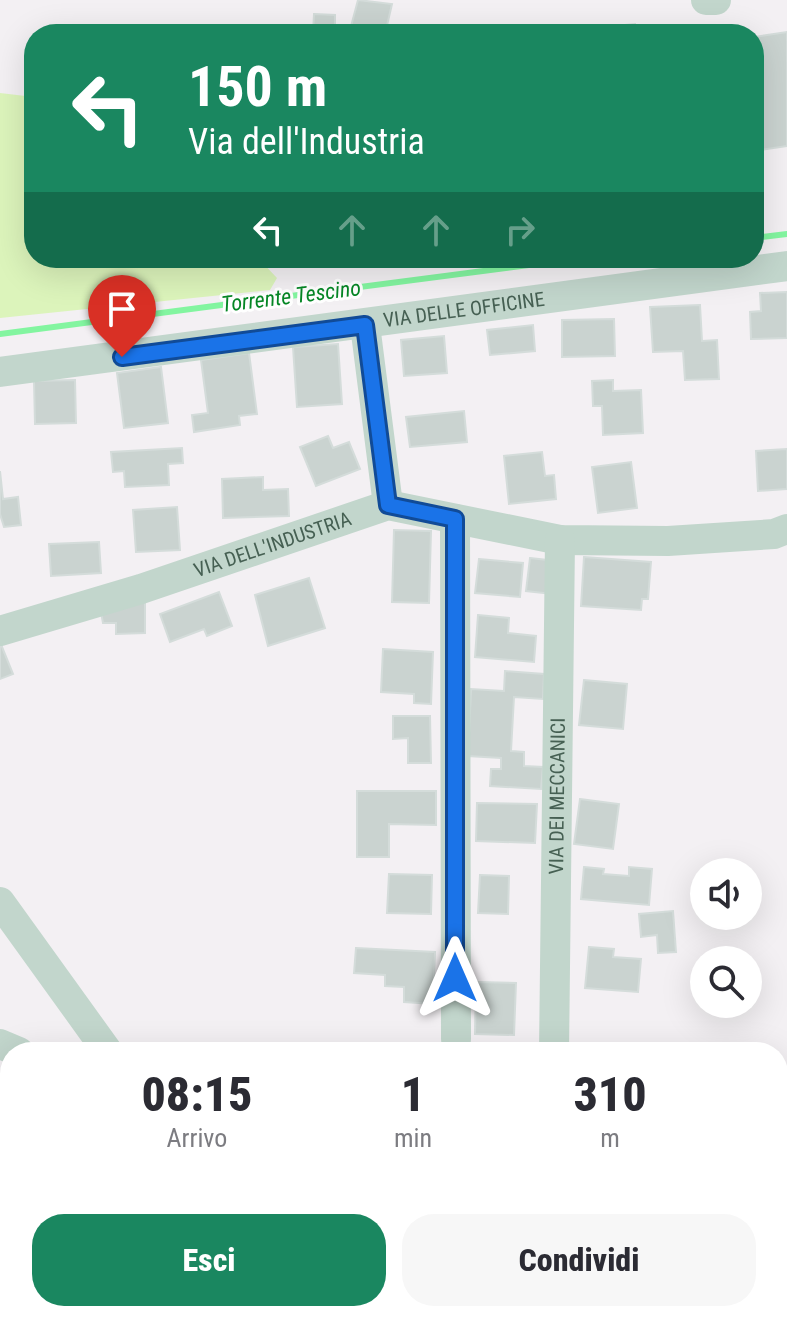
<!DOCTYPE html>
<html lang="it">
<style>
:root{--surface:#fff;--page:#f7f7f7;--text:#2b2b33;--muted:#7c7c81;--accent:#1a8760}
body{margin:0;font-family:"Roboto Condensed",sans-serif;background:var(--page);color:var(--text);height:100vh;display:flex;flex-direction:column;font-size:30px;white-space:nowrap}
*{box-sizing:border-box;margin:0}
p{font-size:26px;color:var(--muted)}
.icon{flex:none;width:44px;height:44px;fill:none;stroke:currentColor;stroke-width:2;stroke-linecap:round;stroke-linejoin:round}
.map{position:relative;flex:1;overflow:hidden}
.sheet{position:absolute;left:0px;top:1042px;width:788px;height:280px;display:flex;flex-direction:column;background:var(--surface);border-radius:32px 32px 0 0;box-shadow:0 8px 32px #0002}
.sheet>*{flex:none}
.top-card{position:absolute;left:24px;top:24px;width:740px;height:244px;border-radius:32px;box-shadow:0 8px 32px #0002;background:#1a8760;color:#fff;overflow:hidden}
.buttons{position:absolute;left:690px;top:858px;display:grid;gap:16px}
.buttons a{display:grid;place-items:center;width:72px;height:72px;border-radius:50%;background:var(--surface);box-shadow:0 8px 32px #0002;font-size:40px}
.pin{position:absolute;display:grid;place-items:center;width:68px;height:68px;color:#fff;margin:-82px -34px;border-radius:50% 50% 50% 0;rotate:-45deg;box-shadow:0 0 8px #0007}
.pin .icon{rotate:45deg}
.me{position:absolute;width:88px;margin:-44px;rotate:0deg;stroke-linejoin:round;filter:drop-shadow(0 0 6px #0008)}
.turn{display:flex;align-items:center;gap:28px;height:168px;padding:0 32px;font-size:36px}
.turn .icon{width:104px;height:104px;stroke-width:2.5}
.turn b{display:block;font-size:56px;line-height:68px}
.lanes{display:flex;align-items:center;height:76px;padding:0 32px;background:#0003;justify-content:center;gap:40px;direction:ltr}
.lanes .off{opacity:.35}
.eta{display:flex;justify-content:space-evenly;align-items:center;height:136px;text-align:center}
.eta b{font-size:48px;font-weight:800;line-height:56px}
.cta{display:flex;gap:16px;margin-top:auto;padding:16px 32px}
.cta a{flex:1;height:92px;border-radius:32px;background:var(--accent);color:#fff;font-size:32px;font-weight:800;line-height:92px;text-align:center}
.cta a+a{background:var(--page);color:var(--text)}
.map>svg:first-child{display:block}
.green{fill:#dcf4bb}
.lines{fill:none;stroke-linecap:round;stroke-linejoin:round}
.stream{stroke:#83f5a0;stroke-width:6}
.building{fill:#cad3d0;stroke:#d4dcda;stroke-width:2}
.minor{stroke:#c2d6cc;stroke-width:30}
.route-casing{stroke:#114b97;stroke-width:20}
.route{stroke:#1a73e8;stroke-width:14}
.labels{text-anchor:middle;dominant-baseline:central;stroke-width:6;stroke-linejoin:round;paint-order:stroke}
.street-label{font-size:20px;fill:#466053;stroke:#fff}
.water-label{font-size:22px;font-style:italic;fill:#058725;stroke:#fff}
</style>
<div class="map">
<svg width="787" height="1322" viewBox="0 0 787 1322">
<rect width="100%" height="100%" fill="#f3f0f3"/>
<path class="green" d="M0,93L34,97V258H258L277,278L270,290L0,318Z"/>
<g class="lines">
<g class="stream">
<path d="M754,238L787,234"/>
<path d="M0,334L582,258"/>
</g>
</g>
<g class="building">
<path d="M358,0L392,4L385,34H349Z"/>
<path d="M314,14L335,15V34H313Z"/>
<path d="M635,24L636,34H525Z"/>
<path d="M787,32V146L754,151V37Z"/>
<path d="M787,292V338L751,339L750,312L761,311L760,293Z"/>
<path d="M700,305L702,341L717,340L719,379L685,380L683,351L653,352L650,307Z"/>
<path d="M614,319L615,356L562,357V320Z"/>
<path d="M533,325L535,351L490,355L487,330Z"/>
<path d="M444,336L447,373L404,376L401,340Z"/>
<path d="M338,344L342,404L297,407L293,347Z"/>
<path d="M249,353L257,414L239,416L240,425L194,432L192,415L208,413L201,360Z"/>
<path d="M161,367L168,423L124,428L117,373Z"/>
<path d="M75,380L76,423L35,424L34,381Z"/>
<path d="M613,380V391L641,390L643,433L603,435L602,406H593L592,381Z"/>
<path d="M464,411L467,442L410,447L406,417Z"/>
<path d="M328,436L333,448L349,442L360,469L316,486L300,447Z"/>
<path d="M182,448L183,463L168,464L169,485L125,487L124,471L113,472L111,452Z"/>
<path d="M787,449V489L758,491L756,451Z"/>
<path d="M542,452L545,476L554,475L556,499L509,504L504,456Z"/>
<path d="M631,462L637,508L598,513L592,467Z"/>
<path d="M0,471L3,499L18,497L21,525L4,527L0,514Z"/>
<path d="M263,477V490L288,489L289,516L223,518L222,479Z"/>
<path d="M177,507L180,550L136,552L133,510Z"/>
<path d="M394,530L431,531L429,603L392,602Z"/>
<path d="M99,542L101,573L51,576L49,544Z"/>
<path d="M584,557L651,562L648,599H642L641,610L581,606Z"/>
<path d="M530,558L556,561L552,594L526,591Z"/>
<path d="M479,559L523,563L520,597L475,593Z"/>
<path d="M309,578L325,628L268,646L255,595Z"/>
<path d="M219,592L232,626L207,636L204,629L170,642L160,614Z"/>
<path d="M145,600V633L116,634V623H103L100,607Z"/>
<path d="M478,615L509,618L508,633L536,636L534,662L475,657Z"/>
<path d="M0,642L13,674L0,679Z"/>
<path d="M383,649L433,652L431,704L414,703V694L381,692Z"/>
<path d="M505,671L544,674L543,699L514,697L511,751L524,752V766L543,767L541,789L490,786L491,769H501V758L468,756L471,689L504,691Z"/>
<path d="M584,680L627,684L623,729L579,725Z"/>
<path d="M393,716H430L431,763H408V738L393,739Z"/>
<path d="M357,791H436V825L389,824V857H357Z"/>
<path d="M580,799L619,804L613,849L574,844Z"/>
<path d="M477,803L537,804L535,843L476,841Z"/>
<path d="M584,867L604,869L603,874L629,876V867L652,869L649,905L581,899Z"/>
<path d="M389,874L432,875L431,914L387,913Z"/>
<path d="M480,875L509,876L508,914L478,913Z"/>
<path d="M673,911L676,952L658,953L657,935L641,937L639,914Z"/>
<path d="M589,947L614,949L613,957L641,959L638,992L585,988Z"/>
<path d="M356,948L435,952L433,1004L404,1002V987L385,986V975L354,973Z"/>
<path d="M476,982L516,983L514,1035L475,1034Z"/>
<rect x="778" y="1259" width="9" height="34"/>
</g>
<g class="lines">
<g class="minor">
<path d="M706,0H716"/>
<path d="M365,325L388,505"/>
<path id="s1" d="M0,372L787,266"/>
<path d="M455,519L456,1039"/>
<path id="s2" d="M0,631L141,589L388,505L560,540L668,541L774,534L787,529"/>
<path d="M0,902L108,1052"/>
<path d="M0,1044L19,1052"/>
<path id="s3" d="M554,1052L560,540"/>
<path d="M244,1312L255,1322"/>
<path d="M291,1312L302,1322"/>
</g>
</g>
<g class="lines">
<g class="route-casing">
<path id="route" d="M122,357L365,325L388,505L455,519V978"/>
</g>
<use href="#route" class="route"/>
</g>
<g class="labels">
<g class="street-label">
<text stroke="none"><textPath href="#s1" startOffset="468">VIA DELLE OFFICINE</textPath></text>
<text stroke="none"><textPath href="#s2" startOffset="286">VIA DELL'INDUSTRIA</textPath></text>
<text stroke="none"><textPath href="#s3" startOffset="256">VIA DEI MECCANICI</textPath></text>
</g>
<g class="water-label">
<text transform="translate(291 296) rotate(-7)">Torrente Tescino</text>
</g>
</g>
</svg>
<div class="buttons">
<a><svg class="icon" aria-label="sound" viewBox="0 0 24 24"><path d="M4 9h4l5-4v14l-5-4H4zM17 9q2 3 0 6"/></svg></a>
<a><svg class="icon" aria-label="search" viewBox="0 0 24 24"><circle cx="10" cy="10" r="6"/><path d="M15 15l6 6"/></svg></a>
</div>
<div class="pin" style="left:122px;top:357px;background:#d93025"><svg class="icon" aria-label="arrive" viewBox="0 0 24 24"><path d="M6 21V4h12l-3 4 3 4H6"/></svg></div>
<svg class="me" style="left:455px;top:978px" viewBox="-20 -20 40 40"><path d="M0-17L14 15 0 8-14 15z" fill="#1a73e8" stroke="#fff" stroke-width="4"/></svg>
<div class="top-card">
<div class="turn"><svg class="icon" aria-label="left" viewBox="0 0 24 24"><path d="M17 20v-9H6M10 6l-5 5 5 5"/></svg><div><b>150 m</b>Via dell'Industria</div></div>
<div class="lanes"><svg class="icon" aria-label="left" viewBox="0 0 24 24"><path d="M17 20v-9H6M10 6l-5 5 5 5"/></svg><svg class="icon off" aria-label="ahead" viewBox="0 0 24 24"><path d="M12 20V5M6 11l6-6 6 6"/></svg><svg class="icon off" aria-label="ahead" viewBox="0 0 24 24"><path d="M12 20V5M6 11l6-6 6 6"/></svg><svg class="icon off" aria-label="right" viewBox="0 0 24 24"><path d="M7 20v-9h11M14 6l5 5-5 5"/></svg></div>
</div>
<section class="sheet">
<div class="eta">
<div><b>08:15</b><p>Arrivo</p></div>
<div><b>1</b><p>min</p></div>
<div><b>310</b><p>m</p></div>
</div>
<div class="cta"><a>Esci</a><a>Condividi</a></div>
</section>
</div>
